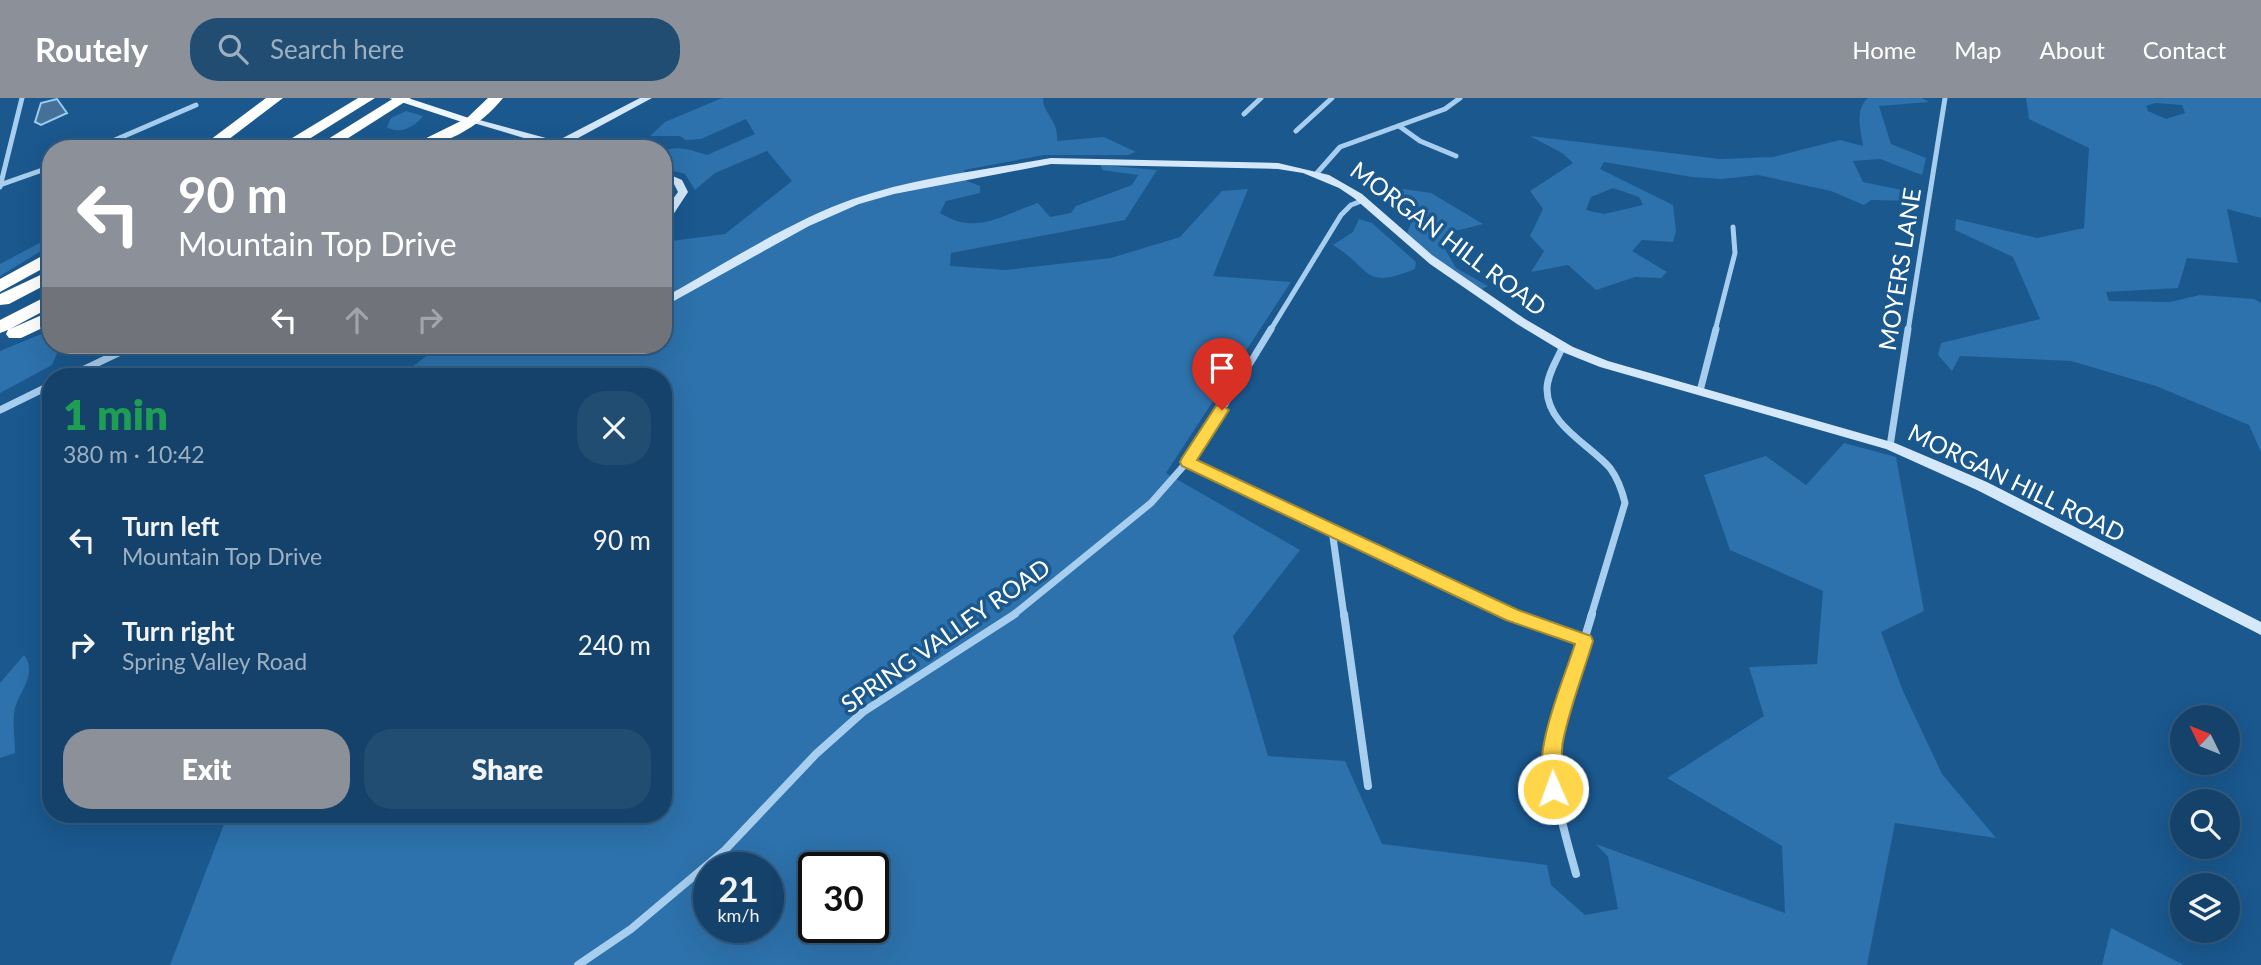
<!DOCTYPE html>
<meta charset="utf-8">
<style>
:root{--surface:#14426a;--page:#214d72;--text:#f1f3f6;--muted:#9db0c1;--line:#335b7e;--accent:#8c9099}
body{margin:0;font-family:Lato,sans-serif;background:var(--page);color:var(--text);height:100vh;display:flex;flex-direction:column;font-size:26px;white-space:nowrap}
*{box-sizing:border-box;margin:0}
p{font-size:23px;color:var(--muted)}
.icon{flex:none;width:38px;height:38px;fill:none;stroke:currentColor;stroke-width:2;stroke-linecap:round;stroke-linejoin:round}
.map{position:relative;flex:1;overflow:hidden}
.sheet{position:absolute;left:42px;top:270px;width:630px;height:455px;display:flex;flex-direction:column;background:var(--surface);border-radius:28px;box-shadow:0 7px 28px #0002,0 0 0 2px var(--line)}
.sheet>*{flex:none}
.hud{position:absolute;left:42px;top:42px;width:630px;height:214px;border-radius:28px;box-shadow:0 7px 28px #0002,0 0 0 2px var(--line);background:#8c9099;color:#fff;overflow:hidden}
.needle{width:46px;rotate:313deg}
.buttons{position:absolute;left:2170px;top:607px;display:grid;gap:14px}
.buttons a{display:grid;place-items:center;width:70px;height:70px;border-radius:50%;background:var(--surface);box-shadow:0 7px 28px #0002,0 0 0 2px var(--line);font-size:35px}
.speed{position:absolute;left:693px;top:754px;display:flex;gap:14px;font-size:35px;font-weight:700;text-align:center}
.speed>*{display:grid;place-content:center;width:91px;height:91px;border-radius:50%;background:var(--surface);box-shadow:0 7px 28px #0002,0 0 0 2px var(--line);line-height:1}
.speed small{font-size:18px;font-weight:400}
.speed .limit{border:4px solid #111;border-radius:10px;background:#fff;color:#111}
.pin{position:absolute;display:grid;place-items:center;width:60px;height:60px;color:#fff;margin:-72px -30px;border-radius:50% 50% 50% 0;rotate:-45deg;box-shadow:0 0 7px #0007}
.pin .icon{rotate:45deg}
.me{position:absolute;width:77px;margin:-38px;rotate:358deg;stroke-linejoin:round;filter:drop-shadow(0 0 5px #0008)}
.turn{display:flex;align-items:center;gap:24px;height:147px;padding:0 21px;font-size:32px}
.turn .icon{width:91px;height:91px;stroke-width:2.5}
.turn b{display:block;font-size:49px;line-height:60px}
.lanes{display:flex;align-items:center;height:66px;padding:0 21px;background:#0003;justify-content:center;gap:35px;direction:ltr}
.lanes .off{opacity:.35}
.round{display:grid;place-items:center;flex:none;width:74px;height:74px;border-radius:28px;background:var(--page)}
.overview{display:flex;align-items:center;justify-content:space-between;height:119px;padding:0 21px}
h1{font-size:42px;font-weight:800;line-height:52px;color:#1e9e55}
.button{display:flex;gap:14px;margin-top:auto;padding:14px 21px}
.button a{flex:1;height:80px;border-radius:28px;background:var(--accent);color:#fff;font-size:28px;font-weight:800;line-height:80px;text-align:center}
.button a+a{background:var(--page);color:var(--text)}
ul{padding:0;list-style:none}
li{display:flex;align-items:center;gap:21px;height:105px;padding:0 21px}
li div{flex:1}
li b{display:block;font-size:26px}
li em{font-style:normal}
header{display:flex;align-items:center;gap:42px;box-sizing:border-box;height:98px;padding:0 35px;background:var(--accent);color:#fff}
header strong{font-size:33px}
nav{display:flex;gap:38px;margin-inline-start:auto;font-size:24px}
.search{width:490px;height:63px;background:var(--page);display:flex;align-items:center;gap:18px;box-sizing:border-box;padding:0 24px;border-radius:28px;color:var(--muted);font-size:26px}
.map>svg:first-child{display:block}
.green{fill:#2d72ac;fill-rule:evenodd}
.water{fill:#457198;stroke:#9acaf0;stroke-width:2}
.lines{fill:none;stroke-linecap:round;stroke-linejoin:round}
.minor-far2{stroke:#a7ceee;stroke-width:5}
.minor-far1{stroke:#a7ceee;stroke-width:7}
.minor{stroke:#a7ceee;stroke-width:8}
.secondary{fill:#d4e8fa;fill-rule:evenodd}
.primary{fill:#eef6ff;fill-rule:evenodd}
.motorway{fill:#fff;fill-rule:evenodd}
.route{fill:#ffd54a;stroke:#a68a30;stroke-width:2}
.labels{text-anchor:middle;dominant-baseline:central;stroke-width:7;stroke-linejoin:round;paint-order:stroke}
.street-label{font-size:24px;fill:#fff;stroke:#1a588e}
</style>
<header>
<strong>Routely</strong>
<div class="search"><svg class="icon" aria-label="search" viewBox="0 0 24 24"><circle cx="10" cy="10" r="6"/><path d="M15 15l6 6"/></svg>Search here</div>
<nav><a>Home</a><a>Map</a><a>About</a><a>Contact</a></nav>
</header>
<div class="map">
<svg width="2261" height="867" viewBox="0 0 2261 867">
<rect width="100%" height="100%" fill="#1a588e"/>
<g class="green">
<path d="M722,0H1043C1043,17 1059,21 1057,43L1104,39L1136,54L1128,57H1044L964,72L967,83L980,88V95L946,103L940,115C977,138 1001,117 1038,105L1050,119L1071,115L1076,108L1132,87L1138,77L1102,72L1101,67L1157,72L1125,122L951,155L950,168L1006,172L1111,160L1180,139L1222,93L1248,91L1213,178L1291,184L1166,375L1300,452L1233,538L1268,658L1345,663L1382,746L1547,767L1551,787L1585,817L1618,811L1608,759L1596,746L1785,815L1782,748L1667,680L1764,618L1749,569L1817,566L1823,493L1730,452L1704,377L1766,358L1806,387L1844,345L1896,359L1924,513L1881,534L1903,593L1942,676L1996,740L1895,725L1867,867H170L224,726L222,716H663V278H400L441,247H663V144L725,136L792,83L767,53L715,75L695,92L685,76L663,70V54C677,46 693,53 707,57L755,36L746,21L701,41L686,42L680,38H650L665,24ZM709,770H768V830H709ZM814,770H873V830H814Z"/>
<path d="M1868,0H1922L1929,4L1879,8L1891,46L1926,60L1922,77L1880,61L1853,63L1863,84L1916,95V103L1871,102L1864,107L1831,93L1758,77L1722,81L1692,79L1604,64L1600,71L1673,107L1676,133L1673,144L1642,142L1632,153L1667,174L1661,180L1635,179L1596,192L1568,167L1531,174L1544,153L1530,138L1543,111L1530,93L1573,65L1562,55L1530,38L1720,61L1773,59L1840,42L1863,48C1861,33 1854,12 1868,0ZM1613,90L1639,99L1643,107L1604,116L1586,112L1591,99Z"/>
<path d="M2026,0H2261V120L2227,111L2238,165L2187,160L2178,190L2106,194L2109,203L2170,204L2200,197L2254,201L2261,205V354L2249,327L2156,288L2071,263L1960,258L1952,273L1938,257L1941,245L2040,221L2013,159L1955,132L1956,121L2037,140L2084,130L2089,50L2029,21ZM2155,5L2182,7L2185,15L2166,21L2148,13L2146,8Z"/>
<path d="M406,13L423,18C415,29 399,37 387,29L391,20Z"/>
<path d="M1397,90L1431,95L1483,126L1448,135L1445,151L1456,170L1488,188L1482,191L1423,151L1407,135L1413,120L1390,103Z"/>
<path d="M1359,121L1372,125L1416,164L1415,171C1363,192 1374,173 1333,147L1353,134Z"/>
<path d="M51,139V147L0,178V166Z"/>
<path d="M51,232V247H65L60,249L52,267L0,295V253Z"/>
<path d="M24,557C38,575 20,593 15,610C12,623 15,641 15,655L0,660V585Z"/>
<path d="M2111,830L2184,867H2102Z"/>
</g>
<path class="water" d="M57,1L67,15L41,27L35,24L41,5Z"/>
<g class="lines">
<g class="minor-far2">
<path d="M1244,16L1261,0"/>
<path d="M1399,28L1420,43L1456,58"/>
<path d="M1296,33L1332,0"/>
<path d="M94,51L196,7"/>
<path d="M1317,75L1340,49L1445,11L1460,0"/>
<path d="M0,87L51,69"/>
<path d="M0,89L22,0"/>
<path d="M1270,233L1341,117L1351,107L1364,102"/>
<path d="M1715,233L1735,155L1733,129"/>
<path d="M1908,233L1945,0"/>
</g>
<g class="minor-far1">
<path d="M1562,250C1557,262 1547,277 1547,291C1547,327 1589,346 1610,370C1618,381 1622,392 1625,405L1591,518"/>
<path d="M70,278L135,247"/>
<path d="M1700,293L1716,231"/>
<path d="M0,312L51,287"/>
<path d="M1890,348L1908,231"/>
<path d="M1188,364L1514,518"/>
<path d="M1332,432L1344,518"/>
<path d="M1012,518L1151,405L1195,355L1271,231"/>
</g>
<g class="minor">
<path d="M1344,516L1368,688"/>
<path d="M1510,516L1584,543"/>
<path d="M1576,776C1563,728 1548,685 1556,635L1592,516"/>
<path d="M578,867L631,831L725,752L816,656L863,614L1015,516"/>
</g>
<g class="secondary">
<path d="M640,0H652L567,46L578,51H561L467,23L472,20L557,43Z"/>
<path d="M1051,60L1278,65L1329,77L1362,96L1432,157L1525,221L1573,249L1608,263L1895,345L1987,384L2261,524V537L1977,392L1886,351L1600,269L1565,255L1517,226L1430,166L1354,100L1339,90L1303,75L1278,71L1051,66L894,96L859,106L809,128L663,209V200C723,167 788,124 853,101C916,79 985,72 1051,60Z"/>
<path d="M663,74L682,82L688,94L667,126L663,127V115L678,94L674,86L663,81Z"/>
</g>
<path class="primary" d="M389,0H408L478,23L476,26H468Z"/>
<g class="motorway">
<path d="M266,0H283L216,51H198Z"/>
<path d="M358,0H375L293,51H274Z"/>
<path d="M394,0H411L331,51H312Z"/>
<path d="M488,0H503C480,29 441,51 404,51L467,20Z"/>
<path d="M51,153V166L0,194V181Z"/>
<path d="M51,172V184L9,206L0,207V196Z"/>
<path d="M51,196V209L10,231L51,213V226L21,240H9L6,236L8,232L0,235V222Z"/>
</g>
</g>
<path class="route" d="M1222,307L1229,312L1197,362L1518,512L1591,538L1593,543C1583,576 1570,609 1563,643C1560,656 1563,688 1560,696L1553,699L1546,696C1529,659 1563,584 1575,546L1506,522L1182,368L1180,364L1182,360L1216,308Z"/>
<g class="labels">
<g class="street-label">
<text transform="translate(1449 140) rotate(37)">MORGAN HILL ROAD</text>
<text transform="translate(1899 171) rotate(-81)">MOYERS LANE</text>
<text transform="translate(2017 384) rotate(26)">MORGAN HILL ROAD</text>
<text transform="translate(945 537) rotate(-35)">SPRING VALLEY ROAD</text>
</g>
</g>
</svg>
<div class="buttons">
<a><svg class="needle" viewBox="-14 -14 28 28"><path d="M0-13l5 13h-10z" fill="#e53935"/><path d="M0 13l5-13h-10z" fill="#9db0c1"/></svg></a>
<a><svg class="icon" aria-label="search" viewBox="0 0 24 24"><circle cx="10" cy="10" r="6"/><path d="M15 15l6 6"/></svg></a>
<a><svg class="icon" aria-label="layers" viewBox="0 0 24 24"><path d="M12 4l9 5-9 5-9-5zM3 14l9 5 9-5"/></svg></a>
</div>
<div class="speed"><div>21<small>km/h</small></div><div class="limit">30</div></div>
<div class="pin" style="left:1222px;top:312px;background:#d93025"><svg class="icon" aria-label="arrive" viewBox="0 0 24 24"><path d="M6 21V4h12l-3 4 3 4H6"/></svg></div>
<svg class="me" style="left:1553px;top:691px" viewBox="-20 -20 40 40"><circle r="17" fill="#ffd54a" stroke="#fff" stroke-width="3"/><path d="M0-11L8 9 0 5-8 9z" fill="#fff"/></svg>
<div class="hud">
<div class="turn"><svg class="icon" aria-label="left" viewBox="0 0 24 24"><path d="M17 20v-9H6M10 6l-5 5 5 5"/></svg><div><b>90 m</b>Mountain Top Drive</div></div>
<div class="lanes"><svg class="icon" aria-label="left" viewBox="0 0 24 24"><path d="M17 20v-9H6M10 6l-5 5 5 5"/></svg><svg class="icon off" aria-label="ahead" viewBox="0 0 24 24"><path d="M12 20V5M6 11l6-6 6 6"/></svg><svg class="icon off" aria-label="right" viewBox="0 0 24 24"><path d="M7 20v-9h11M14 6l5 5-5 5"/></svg></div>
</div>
<section class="sheet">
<div class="overview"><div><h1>1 min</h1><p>380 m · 10:42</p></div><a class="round"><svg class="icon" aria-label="close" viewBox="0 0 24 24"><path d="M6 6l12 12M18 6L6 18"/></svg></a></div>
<ul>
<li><svg class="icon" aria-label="left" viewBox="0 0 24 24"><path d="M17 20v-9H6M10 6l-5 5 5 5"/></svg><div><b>Turn left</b><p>Mountain Top Drive</p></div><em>90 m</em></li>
<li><svg class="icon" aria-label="right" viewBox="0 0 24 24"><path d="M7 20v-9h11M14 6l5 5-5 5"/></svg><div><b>Turn right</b><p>Spring Valley Road</p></div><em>240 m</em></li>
</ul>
<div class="button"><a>Exit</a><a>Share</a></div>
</section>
</div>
